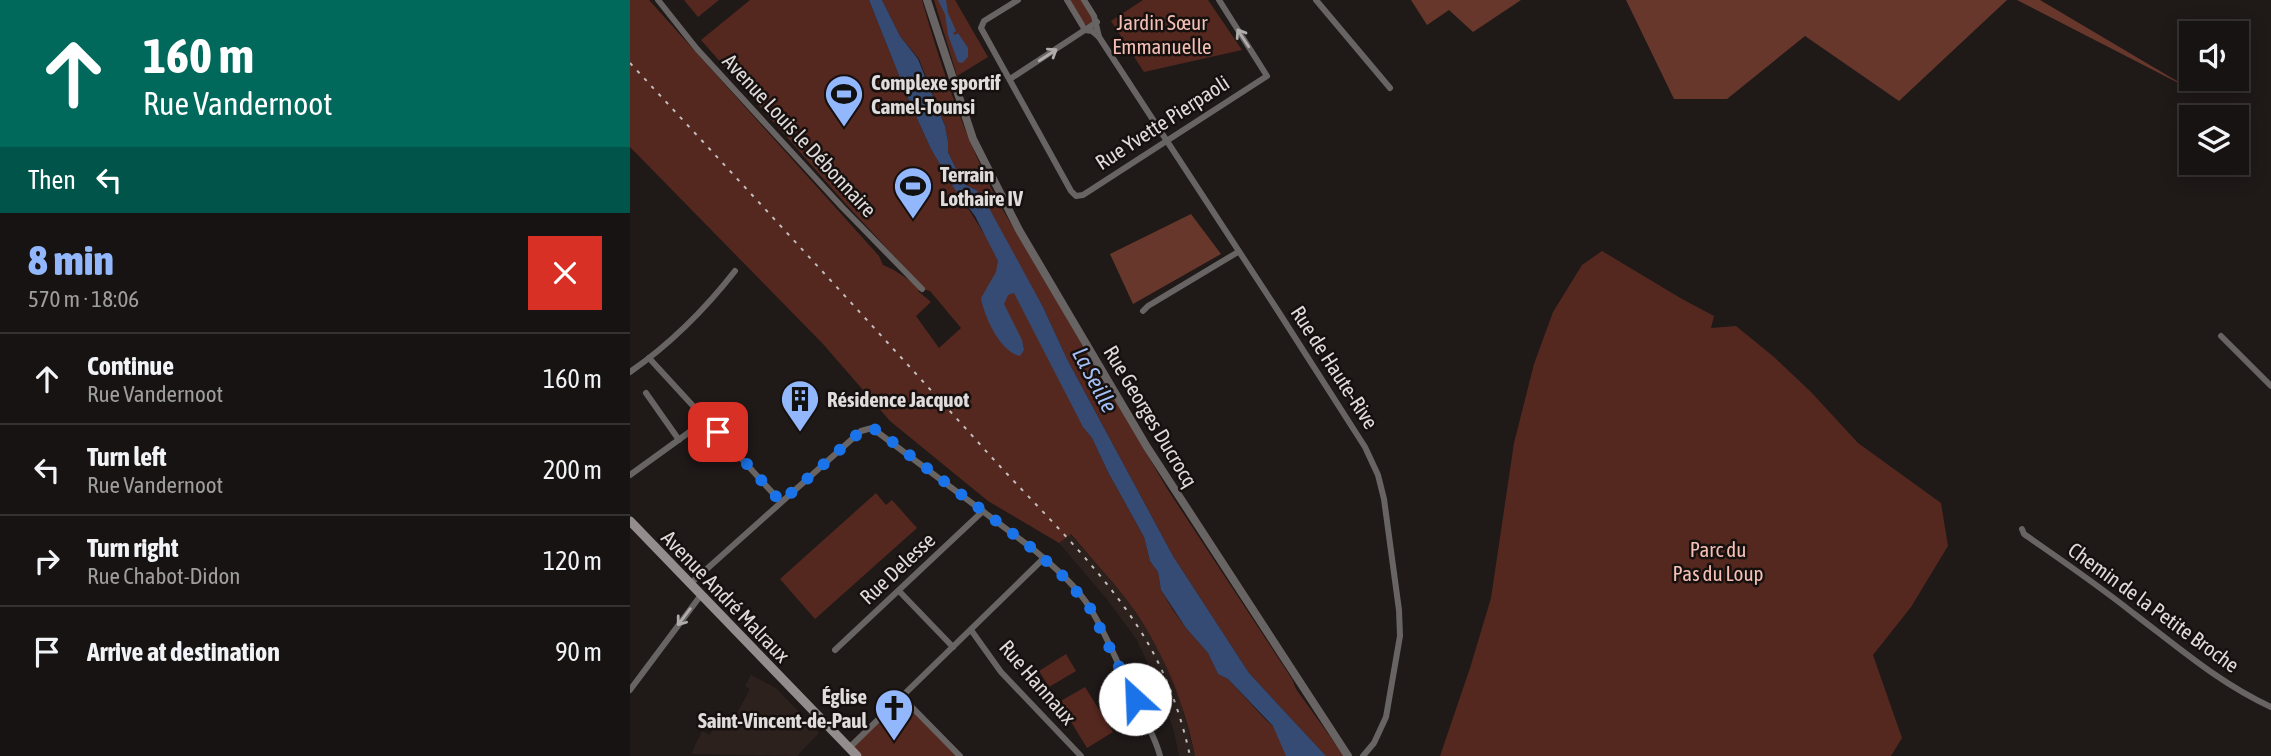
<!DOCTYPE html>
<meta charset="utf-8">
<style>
:root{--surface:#171312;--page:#201c1b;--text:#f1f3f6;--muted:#9e9e9f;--line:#363232;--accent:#93b7fd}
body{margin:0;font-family:"Asap Condensed",sans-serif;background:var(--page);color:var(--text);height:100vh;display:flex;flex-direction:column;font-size:26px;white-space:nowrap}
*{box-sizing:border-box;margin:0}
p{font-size:23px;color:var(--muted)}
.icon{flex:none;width:38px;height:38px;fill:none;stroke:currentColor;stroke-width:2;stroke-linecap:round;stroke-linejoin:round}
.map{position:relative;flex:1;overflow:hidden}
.drawer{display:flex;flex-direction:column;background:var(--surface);width:630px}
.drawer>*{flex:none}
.banner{background:#00695c;color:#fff;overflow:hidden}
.buttons{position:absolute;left:1549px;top:21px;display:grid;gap:14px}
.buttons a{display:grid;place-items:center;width:70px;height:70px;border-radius:0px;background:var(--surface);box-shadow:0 4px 18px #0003,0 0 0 2px var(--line);font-size:35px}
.pin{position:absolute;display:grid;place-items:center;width:60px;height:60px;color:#fff;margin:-30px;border-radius:14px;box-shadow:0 4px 10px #0006}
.me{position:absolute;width:77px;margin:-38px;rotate:335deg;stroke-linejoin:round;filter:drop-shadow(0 0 5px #0008)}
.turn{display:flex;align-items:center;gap:24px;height:147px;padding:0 28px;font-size:32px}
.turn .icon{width:91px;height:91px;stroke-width:2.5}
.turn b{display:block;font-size:49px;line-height:60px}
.then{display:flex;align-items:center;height:66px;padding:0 28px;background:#0003;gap:14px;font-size:26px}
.round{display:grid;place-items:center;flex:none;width:74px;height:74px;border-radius:0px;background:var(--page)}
.summary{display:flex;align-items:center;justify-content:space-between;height:119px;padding:0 28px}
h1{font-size:42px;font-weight:800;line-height:52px;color:var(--accent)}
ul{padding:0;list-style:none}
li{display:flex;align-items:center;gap:21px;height:91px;padding:0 28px;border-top:2px solid var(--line)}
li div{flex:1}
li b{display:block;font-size:26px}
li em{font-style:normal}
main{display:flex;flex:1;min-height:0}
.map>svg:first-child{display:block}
.built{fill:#2d211e}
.green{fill:#55281f}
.forest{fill:#68372c}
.water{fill:#364b73}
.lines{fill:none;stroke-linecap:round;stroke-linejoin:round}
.minor{stroke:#676463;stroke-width:6}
.tertiary{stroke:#676463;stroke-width:8}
.secondary{stroke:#938e8d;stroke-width:9}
.rail{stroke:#c3bebd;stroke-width:2;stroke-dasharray:3.5 7;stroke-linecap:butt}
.oneway{stroke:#b0acac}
.route{stroke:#1a73e8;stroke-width:12;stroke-dasharray:0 21.6}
.labels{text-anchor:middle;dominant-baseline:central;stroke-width:5;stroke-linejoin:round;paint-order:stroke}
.park-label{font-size:21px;fill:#f4c0b5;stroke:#16100f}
.poi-label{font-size:21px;font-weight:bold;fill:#e1dcdc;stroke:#16100f;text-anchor:start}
.street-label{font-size:21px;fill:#e1dcdc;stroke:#16100f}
.water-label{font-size:23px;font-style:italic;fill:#a3bff5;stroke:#16100f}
</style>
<main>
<section class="drawer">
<div class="banner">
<div class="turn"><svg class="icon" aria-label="ahead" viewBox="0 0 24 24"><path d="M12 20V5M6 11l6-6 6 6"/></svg><div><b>160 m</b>Rue Vandernoot</div></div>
<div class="then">Then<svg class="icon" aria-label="left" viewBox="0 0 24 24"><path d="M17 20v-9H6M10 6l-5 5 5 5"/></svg></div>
</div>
<div class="summary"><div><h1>8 min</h1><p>570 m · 18:06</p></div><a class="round" style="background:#d93025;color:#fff"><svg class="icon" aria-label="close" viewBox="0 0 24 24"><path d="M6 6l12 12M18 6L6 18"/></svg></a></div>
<ul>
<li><svg class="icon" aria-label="ahead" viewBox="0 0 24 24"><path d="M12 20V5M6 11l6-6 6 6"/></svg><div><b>Continue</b><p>Rue Vandernoot</p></div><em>160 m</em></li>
<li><svg class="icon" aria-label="left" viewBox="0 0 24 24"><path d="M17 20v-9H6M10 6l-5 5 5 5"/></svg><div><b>Turn left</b><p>Rue Vandernoot</p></div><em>200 m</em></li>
<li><svg class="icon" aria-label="right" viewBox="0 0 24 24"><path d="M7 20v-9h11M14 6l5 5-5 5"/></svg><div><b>Turn right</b><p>Rue Chabot-Didon</p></div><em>120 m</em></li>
<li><svg class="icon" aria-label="arrive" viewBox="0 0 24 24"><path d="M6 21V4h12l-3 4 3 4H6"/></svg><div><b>Arrive at destination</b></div><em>90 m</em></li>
</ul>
</section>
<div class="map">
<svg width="1641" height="756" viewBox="0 0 1641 756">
<rect width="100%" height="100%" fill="#1f1918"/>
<g class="built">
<path d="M440,534L496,598L529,649L550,699L565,756H549L544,731L527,683L507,640L476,598L429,543Z"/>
<path d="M121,675L146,688L189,733L167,756L61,754L72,731L80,735L85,725L88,726L90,721L95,723L99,717L104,719L120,689L115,686Z"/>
</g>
<g class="green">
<path d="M0,0H19L249,256L253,265L264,270L291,288L288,291L301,302L286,316L309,348L331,328L300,291L292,289L293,287L214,202L71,40L120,0H239L280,103L301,149L356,237L454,428L462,438L478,472L514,537L520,561L528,572L531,590L543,610L556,628L578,653L588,674L598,679L634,718L675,756H565C554,700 531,646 497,600C479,577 459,556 441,534L429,543L358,501L260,421L193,344L0,147Z"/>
<path d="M54,0H89L68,17Z"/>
<path d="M252,0H292C311,68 335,137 367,200L538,490L662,679L666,689L714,756H696L619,673L543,556L437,359L413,307L346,190L336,185L328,173L318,152V142L315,126L289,59L270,36Z"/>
<path d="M304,0H325L358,57L327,76Z"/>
<path d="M439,0H451L463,18V22L457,25L454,24Z"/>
<path d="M513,0H578L612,50L514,72L481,21Z"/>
<path d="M972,251L1052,299L1084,316L1081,328L1106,326L1144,357L1181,392L1228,443L1311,503L1318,546L1281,607L1243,655L1272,738L1261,756H810L840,668L861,598L884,443L904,364L923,312L952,265Z"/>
<path d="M246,493L256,505L262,500L287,528L185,619L150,579Z"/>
<path d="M436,654L446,671L419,687L409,671Z"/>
<path d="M455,687L483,732L457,748L429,702Z"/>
<path d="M272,697L330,756H227L219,748Z"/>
</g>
<g class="forest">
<path d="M781,0H891L843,32L819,10L797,25Z"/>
<path d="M996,0H1377L1269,101L1175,36L1097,99H1044Z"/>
<path d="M1387,0H1410L1562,90Z"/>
<path d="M561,214L591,254L503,304L480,254Z"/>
</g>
<g class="water">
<path d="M239,0H252L270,36L288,59L315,126L318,142V152L328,173L336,185L346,190L353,197L413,307L437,359L543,556L619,673L696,756H656L643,726L598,679L588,674L578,653L556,628L531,590L528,572L520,561L514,537L478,472L462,438L453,427L384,293L378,295L374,304L392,340L394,350L390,356C370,352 354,316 351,298L366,272L368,261L345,216L324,188L301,149L280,103Z"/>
<path d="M308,0H316L318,13L326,31L323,33L325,35L328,33L338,48V57L332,63L328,62L318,35L315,14Z"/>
</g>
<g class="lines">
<g class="minor">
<path d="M28,0L67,49L212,207L292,289"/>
<path d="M388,0L354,21L351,28L441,191L446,196L453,195L637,76L589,0"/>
<path d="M437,0L455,30L462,31L469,37L648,311L735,447L748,475L754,499L769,610L770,636L756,717L744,743L733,756"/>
<path d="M454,0L464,16L469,37"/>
<path d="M686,0L760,88"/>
<path d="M380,79L467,22"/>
<path d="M513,311L518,306L608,252"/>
<path d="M1591,336L1641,386"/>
<path d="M19,358L76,420"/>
<path d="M0,372C39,345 76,308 105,271"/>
<path d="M16,393L49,440"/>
<path d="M0,475L76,420L151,502"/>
<path d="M1392,529L1394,534C1431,560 1468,585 1503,613C1548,647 1589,683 1641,707"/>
<path d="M60,584L231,431L242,428L403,549C423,566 446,585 460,608C477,635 489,667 503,696C512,716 525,735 530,756"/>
<path d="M269,591L323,647"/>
<path d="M341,630L371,672L451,756"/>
<path d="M205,650L353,511"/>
<path d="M0,690L71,595"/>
<path d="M272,697L330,756"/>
<path d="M219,748L414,558"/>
</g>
<path class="tertiary" d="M297,0L343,139L389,230L517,447L718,756"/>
<path class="secondary" d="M0,521L227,756"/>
<path class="rail" d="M0,63C116,188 232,314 347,441C400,501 462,557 506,624C533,664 550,710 560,756"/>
</g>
<defs><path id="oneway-shaft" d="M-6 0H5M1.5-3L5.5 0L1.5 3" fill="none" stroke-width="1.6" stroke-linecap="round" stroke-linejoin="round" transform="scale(1.75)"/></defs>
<g class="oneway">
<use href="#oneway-shaft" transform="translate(613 38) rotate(-123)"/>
<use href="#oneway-shaft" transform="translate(418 55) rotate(-33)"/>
<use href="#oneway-shaft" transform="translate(54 617) rotate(127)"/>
</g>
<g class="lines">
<path class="route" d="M88,432L151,502L231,431L242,428L248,431L403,549L434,577L459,606L505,699"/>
</g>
<defs>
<g id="stadium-pin" transform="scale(2.0125)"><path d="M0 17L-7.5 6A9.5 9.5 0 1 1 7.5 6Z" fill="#93b7fd" stroke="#16100f"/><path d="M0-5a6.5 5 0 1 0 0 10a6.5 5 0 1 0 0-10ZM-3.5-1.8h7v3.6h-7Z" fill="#111"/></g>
<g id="building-pin" transform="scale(2.0125)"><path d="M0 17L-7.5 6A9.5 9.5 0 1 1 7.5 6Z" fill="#93b7fd" stroke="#16100f"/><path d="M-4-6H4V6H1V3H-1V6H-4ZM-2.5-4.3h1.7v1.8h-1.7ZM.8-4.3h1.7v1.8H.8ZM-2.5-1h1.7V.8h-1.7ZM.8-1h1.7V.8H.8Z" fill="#111"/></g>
<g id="church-pin" transform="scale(2.0125)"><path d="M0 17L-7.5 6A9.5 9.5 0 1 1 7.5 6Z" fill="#93b7fd" stroke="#16100f"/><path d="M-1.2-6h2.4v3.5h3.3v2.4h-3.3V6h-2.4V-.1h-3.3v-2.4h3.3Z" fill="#111"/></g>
</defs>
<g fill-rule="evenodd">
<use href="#stadium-pin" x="214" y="94"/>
<use href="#stadium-pin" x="283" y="186"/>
<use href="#building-pin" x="170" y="399"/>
<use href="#church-pin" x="264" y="708"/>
</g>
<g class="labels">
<g class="park-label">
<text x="532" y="22">Jardin Sœur<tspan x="532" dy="24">Emmanuelle</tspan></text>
<text x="1088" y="549">Parc du<tspan x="1088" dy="24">Pas du Loup</tspan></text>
</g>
<g class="poi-label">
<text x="241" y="82">Complexe sportif<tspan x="241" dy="24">Camel-Tounsi</tspan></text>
<text x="310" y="174">Terrain<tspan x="310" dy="24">Lothaire IV</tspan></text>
<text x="197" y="399">Résidence Jacquot</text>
<text x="237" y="696" text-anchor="end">Église<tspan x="237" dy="24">Saint-Vincent-de-Paul</tspan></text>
</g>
<g class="street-label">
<text transform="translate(532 122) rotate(-33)">Rue Yvette Pierpaoli</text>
<text transform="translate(170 135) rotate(47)">Avenue Louis le Débonnaire</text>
<text transform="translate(705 367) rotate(57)">Rue de Haute-Rive</text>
<text transform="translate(521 416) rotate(59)">Rue Georges Ducrocq</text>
<text transform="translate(267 568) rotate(-43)">Rue Delesse</text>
<text transform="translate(96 596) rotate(46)">Avenue André Malraux</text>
<text transform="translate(1524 607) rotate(36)">Chemin de la Petite Broche</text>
<text transform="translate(408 682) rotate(49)">Rue Hannaux</text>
</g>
<g class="water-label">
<text transform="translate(465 380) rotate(62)">La Seille</text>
</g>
</g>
</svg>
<div class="buttons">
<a><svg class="icon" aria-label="sound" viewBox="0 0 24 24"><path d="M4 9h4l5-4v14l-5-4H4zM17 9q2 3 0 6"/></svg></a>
<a><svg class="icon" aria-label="layers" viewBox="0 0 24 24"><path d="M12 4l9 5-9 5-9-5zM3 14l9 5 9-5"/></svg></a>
</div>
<div class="pin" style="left:88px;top:432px;background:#d93025"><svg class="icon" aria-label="arrive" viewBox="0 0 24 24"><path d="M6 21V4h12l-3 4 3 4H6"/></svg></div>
<svg class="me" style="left:505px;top:699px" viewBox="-20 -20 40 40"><circle r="19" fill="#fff"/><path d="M0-13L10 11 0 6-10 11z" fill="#1a73e8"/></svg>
</div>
</main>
